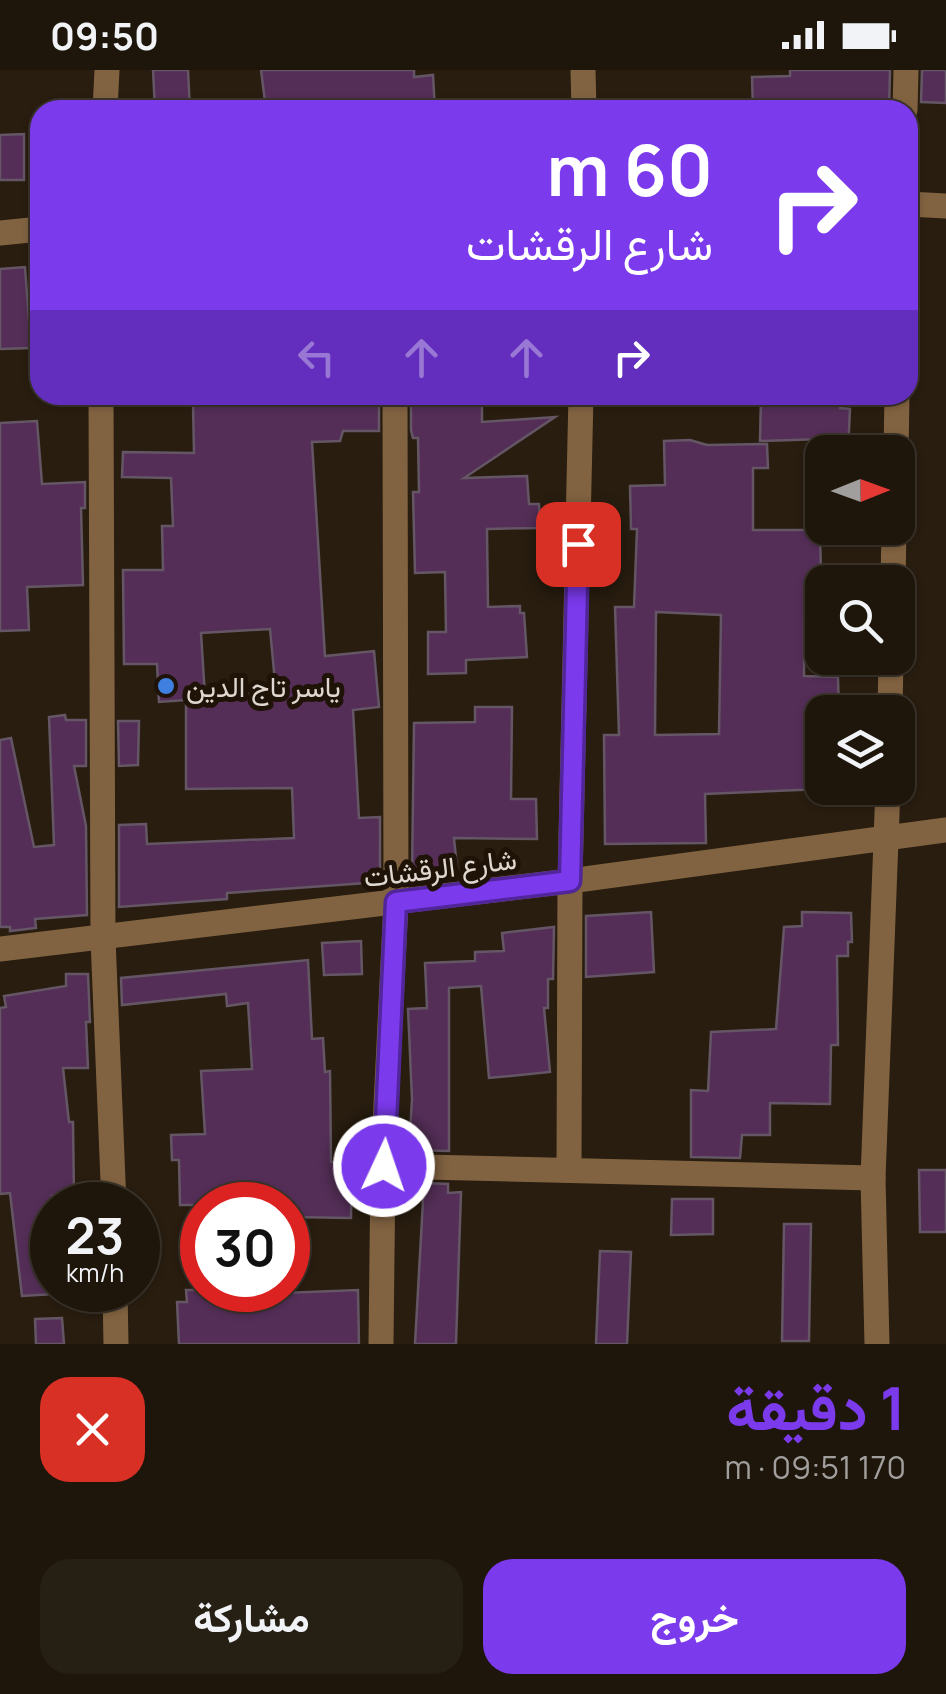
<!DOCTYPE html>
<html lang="ar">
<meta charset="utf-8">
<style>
:root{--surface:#1e160b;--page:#261f14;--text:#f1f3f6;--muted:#a19f9d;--line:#3c352c;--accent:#7c3aed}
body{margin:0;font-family:Manrope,Vazirmatn,sans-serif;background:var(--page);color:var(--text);direction:rtl;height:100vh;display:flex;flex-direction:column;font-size:38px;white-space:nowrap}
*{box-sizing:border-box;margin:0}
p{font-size:32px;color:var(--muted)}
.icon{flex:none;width:55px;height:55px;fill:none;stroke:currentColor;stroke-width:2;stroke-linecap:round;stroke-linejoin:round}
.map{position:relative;height:1274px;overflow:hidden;direction:ltr}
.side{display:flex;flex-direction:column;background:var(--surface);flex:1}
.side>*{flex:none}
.guide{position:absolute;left:30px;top:30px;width:888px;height:305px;border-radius:30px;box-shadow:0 2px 8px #0004,0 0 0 2px var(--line);direction:rtl;background:#7c3aed;color:#fff;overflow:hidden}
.needle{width:65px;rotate:89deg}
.buttons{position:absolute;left:805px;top:365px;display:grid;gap:20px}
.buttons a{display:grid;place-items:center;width:110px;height:110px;border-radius:20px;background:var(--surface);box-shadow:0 2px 8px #0004,0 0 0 2px var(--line);font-size:50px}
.speed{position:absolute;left:30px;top:1112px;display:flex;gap:20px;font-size:50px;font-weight:700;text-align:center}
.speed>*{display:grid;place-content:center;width:130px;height:130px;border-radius:50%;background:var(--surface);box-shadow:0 2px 8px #0004,0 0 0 2px var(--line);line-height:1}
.speed small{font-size:25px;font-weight:400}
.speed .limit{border:15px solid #d22;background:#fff;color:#111}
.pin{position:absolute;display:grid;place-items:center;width:85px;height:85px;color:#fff;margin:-42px;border-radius:20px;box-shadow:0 5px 15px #0006}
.me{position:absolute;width:110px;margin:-55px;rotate:3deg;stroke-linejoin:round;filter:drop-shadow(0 0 8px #0008)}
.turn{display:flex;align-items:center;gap:35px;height:210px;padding:0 40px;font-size:45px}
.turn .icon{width:130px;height:130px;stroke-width:2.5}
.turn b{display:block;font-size:70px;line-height:85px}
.lanes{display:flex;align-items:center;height:95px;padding:0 40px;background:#0003;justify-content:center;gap:50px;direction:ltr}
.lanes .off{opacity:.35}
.round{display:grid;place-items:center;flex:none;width:105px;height:105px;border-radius:30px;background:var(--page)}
.head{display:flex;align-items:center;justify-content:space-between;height:170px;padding:0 40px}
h1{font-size:60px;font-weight:700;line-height:75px;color:var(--accent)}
.primary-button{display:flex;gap:20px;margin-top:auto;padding:20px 40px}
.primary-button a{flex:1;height:115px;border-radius:30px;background:var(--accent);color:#fff;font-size:40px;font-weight:700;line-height:115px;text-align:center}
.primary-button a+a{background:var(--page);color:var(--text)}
.status{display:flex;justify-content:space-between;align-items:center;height:70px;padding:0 50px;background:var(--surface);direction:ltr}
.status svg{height:28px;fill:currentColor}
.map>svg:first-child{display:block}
.building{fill:#542e57;stroke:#645665;stroke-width:2.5;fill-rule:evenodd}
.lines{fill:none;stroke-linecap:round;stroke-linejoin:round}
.minor{stroke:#826341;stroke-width:25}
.route-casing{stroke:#51269a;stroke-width:25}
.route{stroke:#7c3aed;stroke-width:18}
.shop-dot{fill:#3f7fe0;stroke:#1e1306;stroke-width:4}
.labels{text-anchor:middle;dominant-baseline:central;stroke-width:10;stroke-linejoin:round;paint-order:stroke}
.poi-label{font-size:28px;fill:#e0d8d0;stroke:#1e1306;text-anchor:start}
.street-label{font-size:28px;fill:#e0d8d0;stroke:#1e1306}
</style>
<div class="status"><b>09:50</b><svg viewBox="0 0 49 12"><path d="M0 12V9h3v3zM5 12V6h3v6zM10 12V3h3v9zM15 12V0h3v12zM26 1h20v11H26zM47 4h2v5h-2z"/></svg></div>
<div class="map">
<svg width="946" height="1274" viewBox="0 0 946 1274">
<rect width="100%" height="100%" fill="#281d0f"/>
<g class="building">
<path d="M153,0H188L190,40H155Z"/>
<path d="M261,0H414V7L433,5L435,40H266Z"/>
<path d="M790,0H890L889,40H753L752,7L790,6Z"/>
<path d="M922,0H946V33L921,32Z"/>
<path d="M24,64V110H0V65Z"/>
<path d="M25,197L31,278L0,279V199Z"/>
<path d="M304,325L379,328V361H343L340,371L312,372L325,586L374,581L379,637L353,640L359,748L380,747V812L227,823V829L119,837V755L146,754L147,774L294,768L292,718L186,719V630L159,632L157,594H124L123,500H163L162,456H173L171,408L122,407L123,382L194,383L193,333L305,332ZM270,559L276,623L205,626L201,563Z"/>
<path d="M420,325H482V352L555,347L464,408L527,406L529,434H539L540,458L487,459L488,537L520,536V543H524L527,587L466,590V603L428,604V562H446L445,502L415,503L413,422H419L418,368H413L411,360V329Z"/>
<path d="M761,325H840V338L850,339L848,382H823V369L760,371Z"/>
<path d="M37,351L42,414L85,412V438H81L83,515L27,517L29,560L0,561V353Z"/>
<path d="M690,370L707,375L767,374L768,398H753V460H820L822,550H804V606L838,607L839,642H822V719L705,724L706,773L605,774L604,665H619L615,537H634L637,459H631L630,416L665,415L664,371ZM656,542L721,545L719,664L655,665Z"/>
<path d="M475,637H512L511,729H536L537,769L454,768L457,798L412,803L414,653L475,652Z"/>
<path d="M65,645L66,650H86V696H74L86,756L87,845L35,849L36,858L10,861V857H0V670L11,668L34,777L54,775L49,647Z"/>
<path d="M118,651H139L138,695L119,696Z"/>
<path d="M651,842L654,902L586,907V846Z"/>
<path d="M802,842L851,843L852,872H848V886H837L838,975H831L830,1034L770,1033V1065H742L740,1088L691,1087V1020L708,1021L711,962L776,959L784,857L802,856Z"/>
<path d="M554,857L553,909H548V938H544L550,1002L489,1008L481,916L449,918V1081L409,1080L412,1029L408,939L427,938L425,893L475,891V882L504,881L502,863Z"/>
<path d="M361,871L362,904L324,905L322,873Z"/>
<path d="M308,890L312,969L323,968L325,1002L330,1001L331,1092H352L351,1148L290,1147V1135H180L179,1090H172L171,1065L205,1064L201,1001L252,999L248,933L227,936L226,924L122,935L121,908Z"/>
<path d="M66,904H88L90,952H86L88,998H63L69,1052H73L74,1126H52L54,1224L22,1226L10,1123L0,1124V938L6,937L4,926L66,916Z"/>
<path d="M919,1100H946V1162H920Z"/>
<path d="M424,1113L448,1114V1123L461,1122L456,1274H415Z"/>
<path d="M672,1129H713V1164L671,1165Z"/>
<path d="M784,1154H811L809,1271H782Z"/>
<path d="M600,1181L631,1182L627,1274H596Z"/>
<path d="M186,1220H258V1224L358,1220L359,1274H179L177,1232H187Z"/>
<path d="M62,1248L64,1274H36L35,1249Z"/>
</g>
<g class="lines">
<g class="minor">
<path d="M583,0L584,40"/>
<path d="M105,40L107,0"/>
<path d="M905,40L906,0"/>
<path d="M908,134L946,136"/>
<path d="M0,163L40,159"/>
<path d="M101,325L103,869L114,1135"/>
<path d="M896,382L897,325"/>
<path d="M893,512L894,458"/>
<path d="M890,642L891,588"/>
<path d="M0,879L570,811L946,760"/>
<path d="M383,1096L873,1108"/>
<path d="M569,1097L570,811L581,325"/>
<path d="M115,1220L116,1274"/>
<path d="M381,1274L383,1096L396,832L395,325"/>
<path d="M877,1274L873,1108L888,718"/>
</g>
</g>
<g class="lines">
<g class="route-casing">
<path id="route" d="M384,1096L396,832L570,811L578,474"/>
</g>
<use href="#route" class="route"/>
</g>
<circle class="shop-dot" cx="166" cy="616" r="10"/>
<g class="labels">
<g class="poi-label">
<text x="186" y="616">ياسر تاج الدين</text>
</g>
<g class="street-label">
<text transform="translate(440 797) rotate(-7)">شارع الرقشات</text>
</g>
</g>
</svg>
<div class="buttons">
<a><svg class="needle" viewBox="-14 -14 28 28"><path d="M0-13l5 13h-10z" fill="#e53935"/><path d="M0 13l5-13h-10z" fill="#a19f9d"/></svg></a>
<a><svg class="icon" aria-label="search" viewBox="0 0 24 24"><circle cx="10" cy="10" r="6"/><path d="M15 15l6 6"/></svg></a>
<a><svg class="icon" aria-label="layers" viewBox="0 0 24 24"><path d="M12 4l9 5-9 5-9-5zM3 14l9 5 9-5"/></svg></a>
</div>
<div class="speed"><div>23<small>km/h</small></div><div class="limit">30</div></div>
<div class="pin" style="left:578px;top:474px;background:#d93025"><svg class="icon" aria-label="arrive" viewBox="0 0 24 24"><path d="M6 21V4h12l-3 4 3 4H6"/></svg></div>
<svg class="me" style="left:384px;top:1096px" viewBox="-20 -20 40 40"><circle r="17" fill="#7c3aed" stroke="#fff" stroke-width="3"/><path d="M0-11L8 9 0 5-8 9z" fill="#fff"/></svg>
<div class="guide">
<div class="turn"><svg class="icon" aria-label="right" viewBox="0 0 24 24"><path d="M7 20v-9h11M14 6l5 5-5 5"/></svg><div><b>60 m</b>شارع الرقشات</div></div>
<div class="lanes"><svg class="icon off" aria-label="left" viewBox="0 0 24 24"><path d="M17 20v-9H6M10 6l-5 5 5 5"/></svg><svg class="icon off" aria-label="ahead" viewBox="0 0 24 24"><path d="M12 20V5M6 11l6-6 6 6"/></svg><svg class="icon off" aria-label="ahead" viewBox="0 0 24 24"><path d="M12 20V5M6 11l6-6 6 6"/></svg><svg class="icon" aria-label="right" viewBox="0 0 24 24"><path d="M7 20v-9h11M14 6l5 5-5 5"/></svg></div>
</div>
</div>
<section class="side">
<div class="head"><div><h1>1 دقيقة</h1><p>170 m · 09:51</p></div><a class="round" style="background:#d93025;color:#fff"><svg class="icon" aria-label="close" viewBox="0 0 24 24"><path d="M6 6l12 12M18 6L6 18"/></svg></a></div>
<div class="primary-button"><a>خروج</a><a>مشاركة</a></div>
</section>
